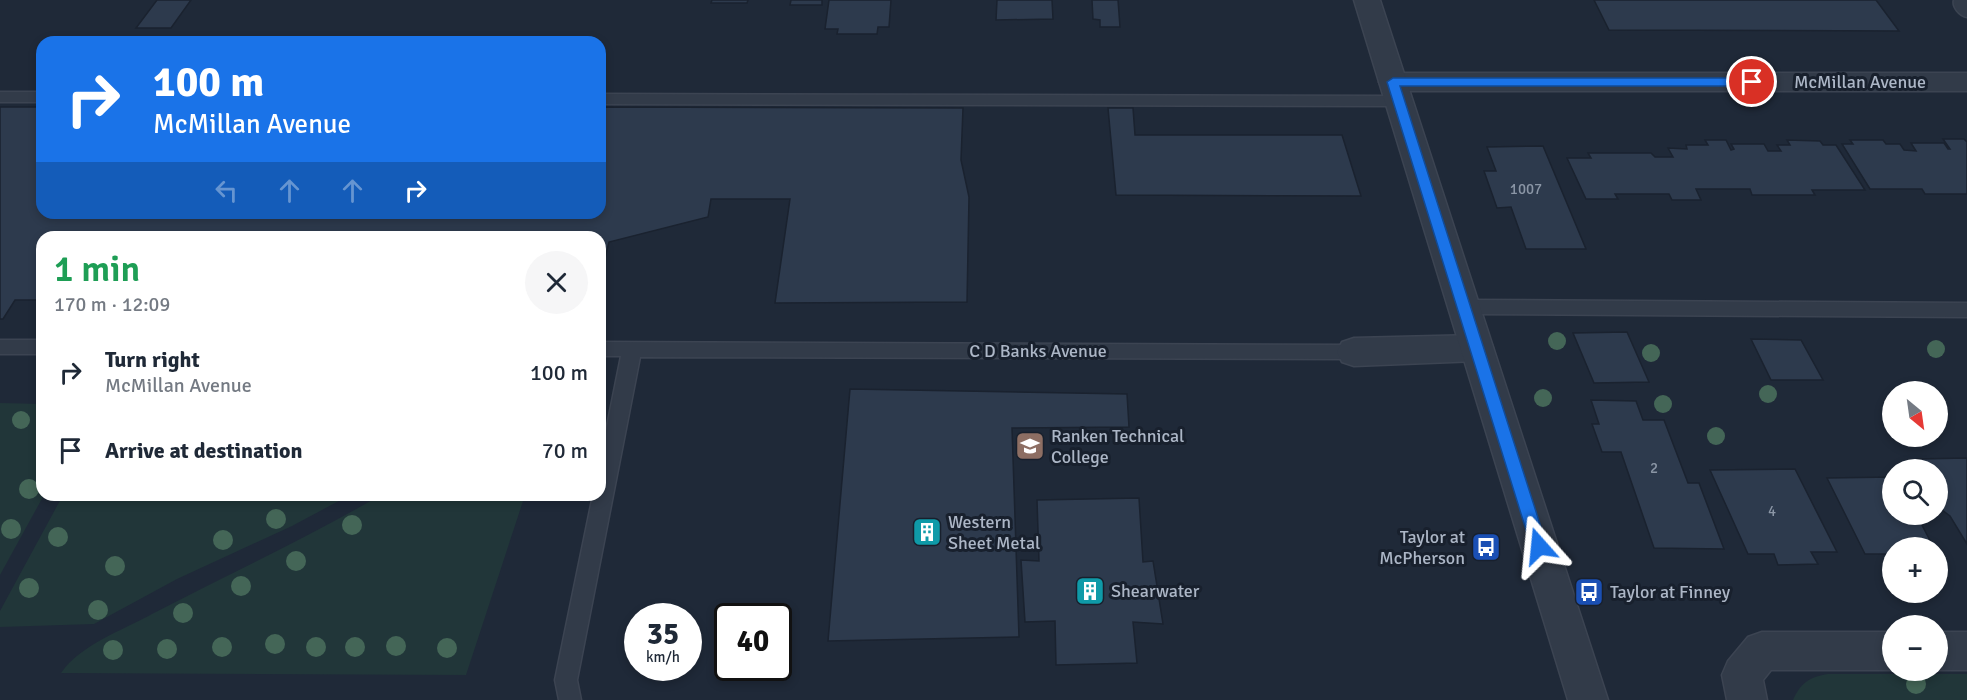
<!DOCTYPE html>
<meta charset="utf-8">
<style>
:root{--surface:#fff;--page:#f6f6f7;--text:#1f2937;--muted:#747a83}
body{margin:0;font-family:Signika,sans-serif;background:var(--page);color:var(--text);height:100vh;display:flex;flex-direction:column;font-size:22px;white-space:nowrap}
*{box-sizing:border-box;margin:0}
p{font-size:20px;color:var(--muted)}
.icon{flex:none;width:33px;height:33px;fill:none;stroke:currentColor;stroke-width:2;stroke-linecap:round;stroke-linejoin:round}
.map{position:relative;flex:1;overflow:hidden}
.side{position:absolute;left:36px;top:231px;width:570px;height:270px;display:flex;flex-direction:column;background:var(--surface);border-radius:18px;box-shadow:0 3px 9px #0003}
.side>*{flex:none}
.hud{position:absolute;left:36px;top:36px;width:570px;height:183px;border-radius:18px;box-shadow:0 3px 9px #0003;background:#1a73e8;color:#fff;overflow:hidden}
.needle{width:39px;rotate:151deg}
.fabs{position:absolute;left:1882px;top:381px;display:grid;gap:12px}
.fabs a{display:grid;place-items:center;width:66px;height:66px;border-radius:50%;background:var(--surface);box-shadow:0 3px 9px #0003;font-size:30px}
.speed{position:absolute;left:624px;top:603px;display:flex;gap:12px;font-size:30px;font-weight:700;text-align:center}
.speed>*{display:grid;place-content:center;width:78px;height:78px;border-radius:50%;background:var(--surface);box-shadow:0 3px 9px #0003;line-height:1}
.speed small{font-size:15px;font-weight:400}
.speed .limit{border:3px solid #111;border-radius:9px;background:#fff;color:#111}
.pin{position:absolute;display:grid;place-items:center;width:51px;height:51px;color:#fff;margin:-26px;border:3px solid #fff;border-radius:50%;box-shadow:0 2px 6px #0007}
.me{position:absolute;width:66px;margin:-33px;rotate:342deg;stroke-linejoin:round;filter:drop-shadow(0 0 4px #0008)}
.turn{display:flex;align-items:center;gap:21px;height:126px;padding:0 18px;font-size:27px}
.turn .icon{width:78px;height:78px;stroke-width:2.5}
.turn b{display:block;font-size:42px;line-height:51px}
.lanes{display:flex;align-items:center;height:57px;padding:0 18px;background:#0003;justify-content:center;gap:30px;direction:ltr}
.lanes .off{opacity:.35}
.round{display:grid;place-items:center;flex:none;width:63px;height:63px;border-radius:32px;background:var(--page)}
.summary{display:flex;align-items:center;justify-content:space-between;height:102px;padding:0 18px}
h1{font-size:36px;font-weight:600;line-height:45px;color:#1e9e55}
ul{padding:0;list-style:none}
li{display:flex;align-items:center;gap:18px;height:78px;padding:0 18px}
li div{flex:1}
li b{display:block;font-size:22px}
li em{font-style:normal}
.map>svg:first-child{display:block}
.green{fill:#213639}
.building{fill:#2d3a4d;stroke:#1a222f;stroke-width:1.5}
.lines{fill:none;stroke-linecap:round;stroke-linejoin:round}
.service-casing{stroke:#3c4452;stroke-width:3}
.minor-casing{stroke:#3c4452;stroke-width:3}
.tertiary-casing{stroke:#3c4452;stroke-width:3}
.service{fill:#323b49;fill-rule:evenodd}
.minor{fill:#323b49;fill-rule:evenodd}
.tertiary{fill:#323b49;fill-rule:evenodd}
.tree{fill:#446657}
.route{fill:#1a73e8;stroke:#114b97;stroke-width:1.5}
.labels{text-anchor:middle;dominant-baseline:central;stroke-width:6;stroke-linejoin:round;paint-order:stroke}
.number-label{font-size:15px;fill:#8b96a6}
.street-label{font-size:18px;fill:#acb6c6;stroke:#18202d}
.poi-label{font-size:18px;fill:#acb6c6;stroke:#18202d;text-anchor:start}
</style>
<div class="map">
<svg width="1967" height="700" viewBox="0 0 1967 700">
<rect width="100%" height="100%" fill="#1f2938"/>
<g class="green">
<path d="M0,403L42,404V495H44L0,575Z"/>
<path d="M63,495H350L292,526L177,579L94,624L0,627V611Z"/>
<path d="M381,495H525L466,675L61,673C80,645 123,630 152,614C229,574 307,538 381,495Z"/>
<path d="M1828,674H1967V700H1793C1801,682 1810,677 1828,674Z"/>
</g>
<g class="building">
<path d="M157,0H191L171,28H136Z"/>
<path d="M712,0H748L747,3H711Z"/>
<path d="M791,0H822V5H790Z"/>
<path d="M829,0H891L889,27H878L877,34H837L838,29H825Z"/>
<path d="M997,0H1052L1053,19L996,20Z"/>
<path d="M1092,0H1118L1120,27H1100V20L1093,19Z"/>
<path d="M1594,0H1876L1899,31L1609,30Z"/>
<path d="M0,107H42V213H600V107L963,108L961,160L969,197L967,302L775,303L790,199H711L708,217L609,242L600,278V237H42V300H15L3,319H0Z"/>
<path d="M1108,108H1133L1135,135H1342L1361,196L1116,195Z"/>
<path d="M1943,139H1964L1967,142V194H1925L1922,189H1870L1842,144H1853L1850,140H1883L1886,144H1900L1904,150L1916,151L1911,143H1944L1948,149H1950Z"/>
<path d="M1705,140H1726L1731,150L1734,149L1731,144H1764L1768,151H1781L1777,145H1790L1787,140L1820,141L1823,145H1836L1865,190H1812L1815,195H1752L1750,189H1696L1701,200H1672L1669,194H1615L1618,199H1586L1567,158H1591L1588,153H1651L1655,157H1673L1668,148L1687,149L1686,145H1708Z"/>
<path d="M1543,146L1586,249H1526L1511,207L1497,208L1484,171H1496L1487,147Z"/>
<path d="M1627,332L1649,382L1594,383L1573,333Z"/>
<path d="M1751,339L1801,340L1823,380H1771Z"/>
<path d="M850,389L1127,394L1129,427L1012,428L1019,637L828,641Z"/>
<path d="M1591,400L1636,401L1643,420H1664L1688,483H1699L1724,549L1654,548L1621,452H1602L1592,424H1599Z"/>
<path d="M1967,458V544L1950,516L1938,507V470H1923L1917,459Z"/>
<path d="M1795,469L1837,552H1811L1818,564L1778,565L1774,554H1748L1710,470Z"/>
<path d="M1893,477V514H1916L1934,548H1893V554H1865L1827,478Z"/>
<path d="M1139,498L1143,562L1153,561L1163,624L1133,622L1137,663L1056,665L1055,621L1025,622L1021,560L1039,561L1037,500Z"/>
</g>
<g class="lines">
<g class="service-casing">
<g id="service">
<path d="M1954,0H1967V17C1960,16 1952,7 1954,0Z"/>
<rect x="0" y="92" width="42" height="10"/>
<path d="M600,94L1399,96L1407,101L1399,106L600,104Z"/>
<path d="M1464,300L1967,303V317L1464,314L1458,312L1455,307L1458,302Z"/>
<rect x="0" y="340" width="42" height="14"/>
<path d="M600,342L1354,345L1360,347L1363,352L1360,357L1354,359L640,357L577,680L581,700H559L555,680L593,495H600V461L621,356H600Z"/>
</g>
</g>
<g class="minor-casing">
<g id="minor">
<path d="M1393,73H1967V91H1393L1383,89L1379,82L1383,75Z"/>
<path d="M1477,335L1489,338L1493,348L1489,358L1477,361L1354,366L1342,362L1337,352L1342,342L1354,338Z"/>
<path d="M1762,632H1893V670H1771L1763,680L1767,700H1727L1722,675L1728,661L1748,637Z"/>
<rect x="1938" y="632" width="29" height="38"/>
</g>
</g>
<g class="tertiary-casing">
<path id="tertiary" d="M1354,0H1380L1608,700H1568Z"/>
</g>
<use href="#service" class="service"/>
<use href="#minor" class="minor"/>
<use href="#tertiary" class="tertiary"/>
</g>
<g class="tree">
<circle cx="1557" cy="341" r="9"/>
<circle cx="1936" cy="349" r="9"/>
<circle cx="1651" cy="353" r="9"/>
<circle cx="1768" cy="394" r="9"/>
<circle cx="1543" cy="398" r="9"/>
<circle cx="1663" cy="404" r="9"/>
<circle cx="21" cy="420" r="9"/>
<circle cx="1716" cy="436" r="9"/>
<circle cx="29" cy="489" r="10"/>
<circle cx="276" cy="519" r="10"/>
<circle cx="352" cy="525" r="10"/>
<circle cx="11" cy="529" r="10"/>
<circle cx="58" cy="537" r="10"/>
<circle cx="223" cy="540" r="10"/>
<circle cx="296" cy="561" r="10"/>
<circle cx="115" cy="566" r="10"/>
<circle cx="241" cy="586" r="10"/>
<circle cx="29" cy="588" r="10"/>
<circle cx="98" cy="610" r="10"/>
<circle cx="183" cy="613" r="10"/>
<circle cx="275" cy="644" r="10"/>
<circle cx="396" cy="646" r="10"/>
<circle cx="222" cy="647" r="10"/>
<circle cx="316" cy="647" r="10"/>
<circle cx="355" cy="647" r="10"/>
<circle cx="447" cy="648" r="10"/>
<circle cx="167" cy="649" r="10"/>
<circle cx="113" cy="650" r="10"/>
<circle cx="1916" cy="684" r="10"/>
</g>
<path class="route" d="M1393,78H1752L1757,82L1752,86H1400L1547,546L1545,551L1539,553L1534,551L1531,546L1387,82Z"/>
<defs>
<g id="university-square" transform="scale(1.5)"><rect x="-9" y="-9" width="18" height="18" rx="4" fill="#8d6e63" stroke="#18202d"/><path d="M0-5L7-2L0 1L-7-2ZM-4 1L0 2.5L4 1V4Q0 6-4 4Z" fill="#fff"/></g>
<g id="building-square" transform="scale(1.5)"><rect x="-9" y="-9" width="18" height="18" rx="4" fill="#0f9aa8" stroke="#18202d"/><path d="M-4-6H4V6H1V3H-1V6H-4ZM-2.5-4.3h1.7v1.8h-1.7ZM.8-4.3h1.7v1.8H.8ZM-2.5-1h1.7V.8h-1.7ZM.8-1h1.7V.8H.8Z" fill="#fff"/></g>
<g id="bus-square" transform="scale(1.5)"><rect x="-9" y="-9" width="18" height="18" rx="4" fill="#1a4fb4" stroke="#18202d"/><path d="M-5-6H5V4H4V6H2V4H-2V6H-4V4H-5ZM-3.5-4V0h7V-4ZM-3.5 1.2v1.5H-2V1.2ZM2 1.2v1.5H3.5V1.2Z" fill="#fff"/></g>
</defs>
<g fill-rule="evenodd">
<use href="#university-square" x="1030" y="446"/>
<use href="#building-square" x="927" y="532"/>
<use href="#bus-square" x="1486" y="547"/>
<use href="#building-square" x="1090" y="591"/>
<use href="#bus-square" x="1589" y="592"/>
</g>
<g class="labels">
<g class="number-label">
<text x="1526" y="189">1007</text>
<text x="1654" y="468">2</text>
<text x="1772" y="511">4</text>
</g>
<g class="street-label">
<text x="1860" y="82">McMillan Avenue</text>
<text x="1038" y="351">C D Banks Avenue</text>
</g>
<g class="poi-label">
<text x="1051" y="436">Ranken Technical<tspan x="1051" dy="21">College</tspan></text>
<text x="948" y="522">Western<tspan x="948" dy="21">Sheet Metal</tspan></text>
<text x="1465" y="537" text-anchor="end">Taylor at<tspan x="1465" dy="21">McPherson</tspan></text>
<text x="1111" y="591">Shearwater</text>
<text x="1610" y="592">Taylor at Finney</text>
</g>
</g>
</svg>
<div class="fabs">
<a><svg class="needle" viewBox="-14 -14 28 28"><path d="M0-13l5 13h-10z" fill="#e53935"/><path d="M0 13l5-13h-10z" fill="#747a83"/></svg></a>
<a><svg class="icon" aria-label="search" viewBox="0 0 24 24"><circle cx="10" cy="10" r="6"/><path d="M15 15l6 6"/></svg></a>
<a>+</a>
<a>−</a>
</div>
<div class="speed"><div>35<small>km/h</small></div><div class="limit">40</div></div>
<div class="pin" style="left:1752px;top:82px;background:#d93025"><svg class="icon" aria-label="arrive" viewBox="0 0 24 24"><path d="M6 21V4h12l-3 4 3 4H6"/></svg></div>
<svg class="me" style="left:1539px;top:546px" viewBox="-20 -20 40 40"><path d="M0-17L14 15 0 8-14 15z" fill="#1a73e8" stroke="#fff" stroke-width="4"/></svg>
<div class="hud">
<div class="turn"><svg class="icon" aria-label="right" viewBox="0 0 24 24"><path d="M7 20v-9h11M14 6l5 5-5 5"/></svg><div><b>100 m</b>McMillan Avenue</div></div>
<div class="lanes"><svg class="icon off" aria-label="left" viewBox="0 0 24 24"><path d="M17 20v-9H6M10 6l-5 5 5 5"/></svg><svg class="icon off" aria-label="ahead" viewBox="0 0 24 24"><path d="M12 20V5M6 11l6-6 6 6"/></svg><svg class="icon off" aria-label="ahead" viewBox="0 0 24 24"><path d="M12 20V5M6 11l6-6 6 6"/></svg><svg class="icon" aria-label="right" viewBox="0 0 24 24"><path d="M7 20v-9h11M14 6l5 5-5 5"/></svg></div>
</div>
<section class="side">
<div class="summary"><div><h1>1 min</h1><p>170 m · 12:09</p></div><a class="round"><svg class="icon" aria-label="close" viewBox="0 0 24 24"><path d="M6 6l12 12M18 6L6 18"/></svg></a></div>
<ul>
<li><svg class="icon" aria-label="right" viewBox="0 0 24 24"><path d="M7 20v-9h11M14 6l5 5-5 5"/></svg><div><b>Turn right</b><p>McMillan Avenue</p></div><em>100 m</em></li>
<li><svg class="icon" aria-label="arrive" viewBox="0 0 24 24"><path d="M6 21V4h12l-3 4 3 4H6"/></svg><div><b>Arrive at destination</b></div><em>70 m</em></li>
</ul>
</section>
</div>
